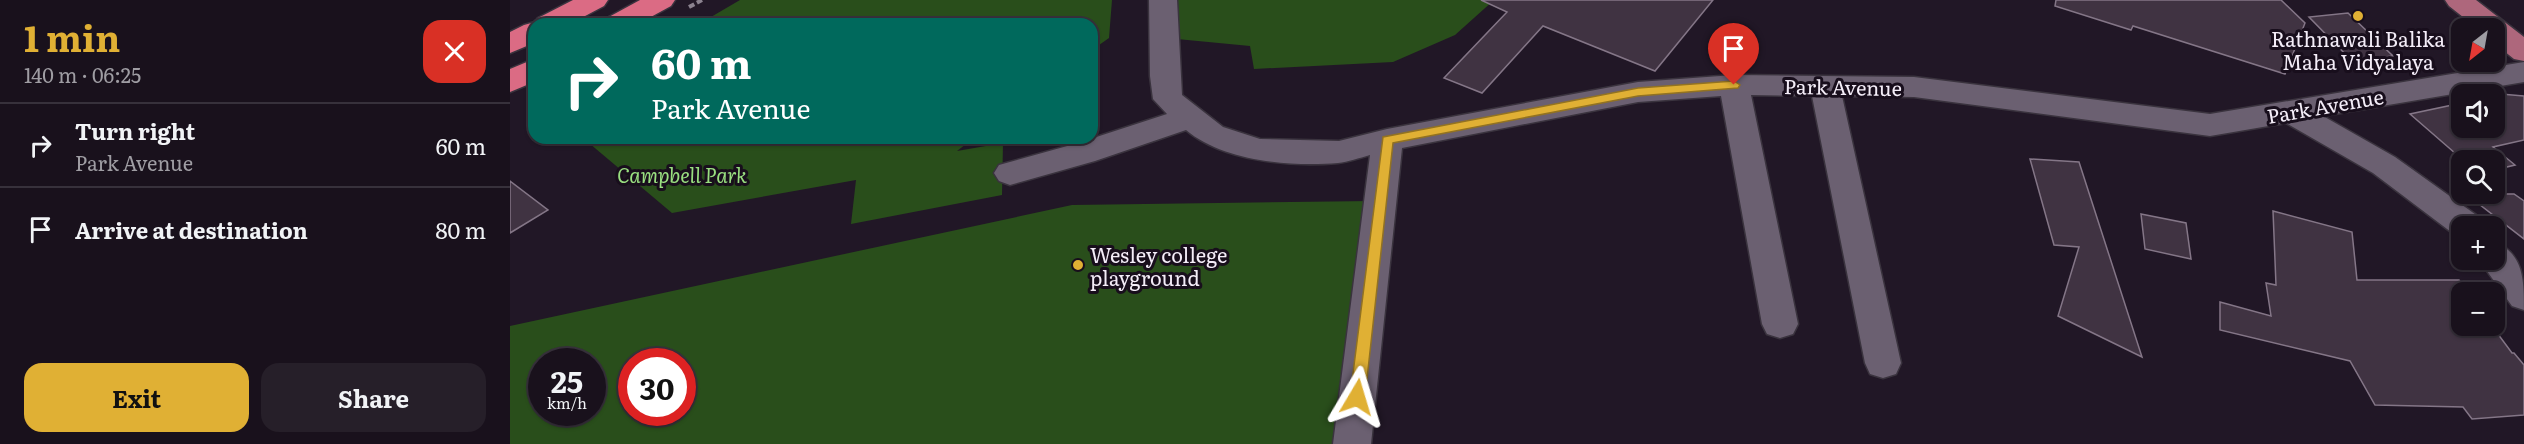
<!DOCTYPE html>
<meta charset="utf-8">
<style>
:root{--surface:#19111c;--page:#261f29;--text:#f1f3f6;--muted:#9f9da3;--line:#37313b;--accent:#e0b034}
body{margin:0;font-family:Literata,serif;background:var(--page);color:var(--text);height:100vh;display:flex;flex-direction:column;font-size:22px;white-space:nowrap}
*{box-sizing:border-box;margin:0}
p{font-size:20px;color:var(--muted)}
.icon{flex:none;width:33px;height:33px;fill:none;stroke:currentColor;stroke-width:2;stroke-linecap:round;stroke-linejoin:round}
.map{position:relative;flex:1;overflow:hidden}
.drawer{display:flex;flex-direction:column;background:var(--surface);width:510px}
.drawer>*{flex:none}
.guide{position:absolute;left:18px;top:18px;width:570px;height:126px;border-radius:18px;box-shadow:0 2px 4px #0004,0 0 0 2px var(--line);background:#00695c;color:#fff;overflow:hidden}
.needle{width:39px;rotate:211deg}
.fabs{position:absolute;left:1941px;top:18px;display:grid;gap:12px}
.fabs a{display:grid;place-items:center;width:54px;height:54px;border-radius:12px;background:var(--surface);box-shadow:0 2px 4px #0004,0 0 0 2px var(--line);font-size:30px}
.speed{position:absolute;left:18px;top:348px;display:flex;gap:12px;font-size:30px;font-weight:700;text-align:center}
.speed>*{display:grid;place-content:center;width:78px;height:78px;border-radius:50%;background:var(--surface);box-shadow:0 2px 4px #0004,0 0 0 2px var(--line);line-height:1}
.speed small{font-size:15px;font-weight:400}
.speed .limit{border:9px solid #d22;background:#fff;color:#111}
.pin{position:absolute;display:grid;place-items:center;width:51px;height:51px;color:#fff;margin:-62px -26px;border-radius:50% 50% 50% 0;rotate:-45deg;box-shadow:0 0 6px #0007}
.pin .icon{rotate:45deg}
.me{position:absolute;width:66px;margin:-33px;rotate:7deg;stroke-linejoin:round;filter:drop-shadow(0 0 4px #0008)}
.turn{display:flex;align-items:center;gap:21px;height:126px;padding:0 24px;font-size:27px}
.turn .icon{width:78px;height:78px;stroke-width:2.5}
.turn b{display:block;font-size:42px;line-height:51px}
.round{display:grid;place-items:center;flex:none;width:63px;height:63px;border-radius:18px;background:var(--page)}
.head{display:flex;align-items:center;justify-content:space-between;height:102px;padding:0 24px}
h1{font-size:36px;font-weight:700;line-height:45px;color:var(--accent)}
.action{display:flex;gap:12px;margin-top:auto;padding:12px 24px}
.action a{flex:1;height:69px;border-radius:18px;background:var(--accent);color:#111;font-size:24px;font-weight:700;line-height:69px;text-align:center}
.action a+a{background:var(--page);color:var(--text)}
ul{padding:0;list-style:none}
li{display:flex;align-items:center;gap:18px;height:84px;padding:0 24px;border-top:2px solid var(--line)}
li div{flex:1}
li b{display:block;font-size:22px}
li em{font-style:normal}
main{display:flex;flex:1;min-height:0}
.map>svg:first-child{display:block}
.green{fill:#294e1b;fill-rule:evenodd}
.building{fill:#403342;stroke:#847687;stroke-width:1.5}
.lines{fill:none;stroke-linecap:round;stroke-linejoin:round}
.minor-casing{stroke:#3a333e;stroke-width:3}
.major-casing{stroke:#3a333e;stroke-width:3}
.highway-casing{stroke:#3a333e;stroke-width:3}
.path{stroke:#8b828f;stroke-width:4;stroke-dasharray:6 3;stroke-linecap:butt}
.minor{fill:#6b6071;fill-rule:evenodd}
.major{fill:#ae677c;fill-rule:evenodd}
.highway{fill:#db6b84;fill-rule:evenodd}
.route{fill:#e0b034;stroke:#927222;stroke-width:1.5}
.poi-dot{fill:#e0b034;stroke:#180e1c;stroke-width:2}
.labels{text-anchor:middle;dominant-baseline:central;stroke-width:6;stroke-linejoin:round;paint-order:stroke}
.poi-label{font-size:20px;fill:#f4edf8;stroke:#180e1c}
.street-label{font-size:20px;fill:#f4edf8;stroke:#180e1c}
.park-label{font-size:20px;font-style:italic;fill:#99df80;stroke:#180e1c}
</style>
<main>
<section class="drawer">
<div class="head"><div><h1>1 min</h1><p>140 m · 06:25</p></div><a class="round" style="background:#d93025;color:#fff"><svg class="icon" aria-label="close" viewBox="0 0 24 24"><path d="M6 6l12 12M18 6L6 18"/></svg></a></div>
<ul>
<li><svg class="icon" aria-label="right" viewBox="0 0 24 24"><path d="M7 20v-9h11M14 6l5 5-5 5"/></svg><div><b>Turn right</b><p>Park Avenue</p></div><em>60 m</em></li>
<li><svg class="icon" aria-label="arrive" viewBox="0 0 24 24"><path d="M6 21V4h12l-3 4 3 4H6"/></svg><div><b>Arrive at destination</b></div><em>80 m</em></li>
</ul>
<div class="action"><a>Exit</a><a>Share</a></div>
</section>
<div class="map">
<svg width="2014" height="444" viewBox="0 0 2014 444">
<rect width="100%" height="100%" fill="#211726"/>
<g class="green">
<path d="M230,0H602L599,38L582,50V24H189Z"/>
<path d="M665,0H984L945,35L883,62L744,69L740,46L667,39Z"/>
<path d="M73,138H464L447,151L493,143L492,195L341,224L346,180L162,213Z"/>
<path d="M863,201L832,444H0V326L562,205ZM32,362H82V412H32ZM122,362H172V412H122Z"/>
</g>
<g class="building">
<path d="M971,0H1203L1145,71L1033,26L972,93L934,78L997,12Z"/>
<path d="M1546,0H1771L1795,23L1775,74L1623,26L1621,30L1545,6Z"/>
<path d="M1838,13L1883,56L1842,61L1799,17Z"/>
<path d="M1967,92L2014,96V140L1983,147L2005,165L1984,170V160H1953L1900,114L1952,103V128H1984V94H1968Z"/>
<path d="M1520,159L1569,162L1632,357L1548,316L1569,247L1544,245Z"/>
<path d="M0,181L38,210L0,233Z"/>
<path d="M1956,194H2004L2014,201V239Z"/>
<path d="M1763,211L1842,232L1847,280H1949L1958,292H1952V326H1982L2002,353H2004L2014,365V415L1962,419L1953,407L1865,405L1840,361L1710,330V302L1761,316L1756,283L1766,285Z"/>
<path d="M1631,214L1676,223L1681,259L1635,249Z"/>
</g>
<g class="lines">
<g class="minor-casing">
<g id="minor">
<path d="M639,0H667L672,95L713,127L750,139L829,141L877,129L1128,82L1224,75L1404,77L1700,114L2014,62V82L1813,116L1885,157L1969,217L1973,226H1952V237L1945,235L1863,173L1776,123L1700,136L1404,97L1332,96L1391,363L1386,374L1373,378L1360,374L1355,363L1302,96L1241,95L1288,324L1283,334L1270,338L1257,334L1252,324L1211,96L1128,102L892,148L861,444H823L860,155C849,158 838,162 828,163C780,167 713,161 676,130L585,161L500,185L489,181L484,173L489,165L568,143L657,114L643,99L640,76Z"/>
<path d="M1984,242C2014,253 2014,281 2014,310L2002,306L1969,260H1984Z"/>
</g>
</g>
<g class="major-casing">
<path id="major" d="M1935,0H1966L2014,37V61L2004,59L1984,43V28H1967L1939,6Z"/>
</g>
<g class="highway-casing">
<g id="highway">
<path d="M63,0H98L94,6L60,24H24V43L0,53V32L14,25L25,22L28,18Z"/>
<path d="M130,0H165L161,6L128,24H93L97,18Z"/>
<path d="M24,59V82L0,92V69Z"/>
</g>
</g>
<path class="path" d="M179,7L192,0"/>
<use href="#minor" class="minor"/>
<use href="#major" class="major"/>
<use href="#highway" class="highway"/>
</g>
<path class="route" d="M1224,81L1230,85L1228,88L1128,96L883,143L855,397L853,402L847,404L842,402L840,397L873,137L1128,88Z"/>
<g class="poi-dot">
<circle cx="1848" cy="16" r="6"/>
<circle cx="568" cy="265" r="6"/>
</g>
<g class="labels">
<g class="poi-label">
<text x="1848" y="38">Rathnawali Balika<tspan x="1848" dy="23">Maha Vidyalaya</tspan></text>
<text x="580" y="254" text-anchor="start">Wesley college<tspan x="580" dy="23">playground</tspan></text>
</g>
<g class="street-label">
<text transform="translate(1333 86) rotate(1)">Park Avenue</text>
<text transform="translate(1815 105) rotate(-10)">Park Avenue</text>
</g>
<g class="park-label">
<text x="172" y="174">Campbell Park</text>
</g>
</g>
</svg>
<div class="fabs">
<a><svg class="needle" viewBox="-14 -14 28 28"><path d="M0-13l5 13h-10z" fill="#e53935"/><path d="M0 13l5-13h-10z" fill="#9f9da3"/></svg></a>
<a><svg class="icon" aria-label="sound" viewBox="0 0 24 24"><path d="M4 9h4l5-4v14l-5-4H4zM17 9q2 3 0 6"/></svg></a>
<a><svg class="icon" aria-label="search" viewBox="0 0 24 24"><circle cx="10" cy="10" r="6"/><path d="M15 15l6 6"/></svg></a>
<a>+</a>
<a>−</a>
</div>
<div class="speed"><div>25<small>km/h</small></div><div class="limit">30</div></div>
<div class="pin" style="left:1224px;top:85px;background:#d93025"><svg class="icon" aria-label="arrive" viewBox="0 0 24 24"><path d="M6 21V4h12l-3 4 3 4H6"/></svg></div>
<svg class="me" style="left:847px;top:397px" viewBox="-20 -20 40 40"><path d="M0-17L14 15 0 8-14 15z" fill="#e0b034" stroke="#fff" stroke-width="4"/></svg>
<div class="guide">
<div class="turn"><svg class="icon" aria-label="right" viewBox="0 0 24 24"><path d="M7 20v-9h11M14 6l5 5-5 5"/></svg><div><b>60 m</b>Park Avenue</div></div>
</div>
</div>
</main>
